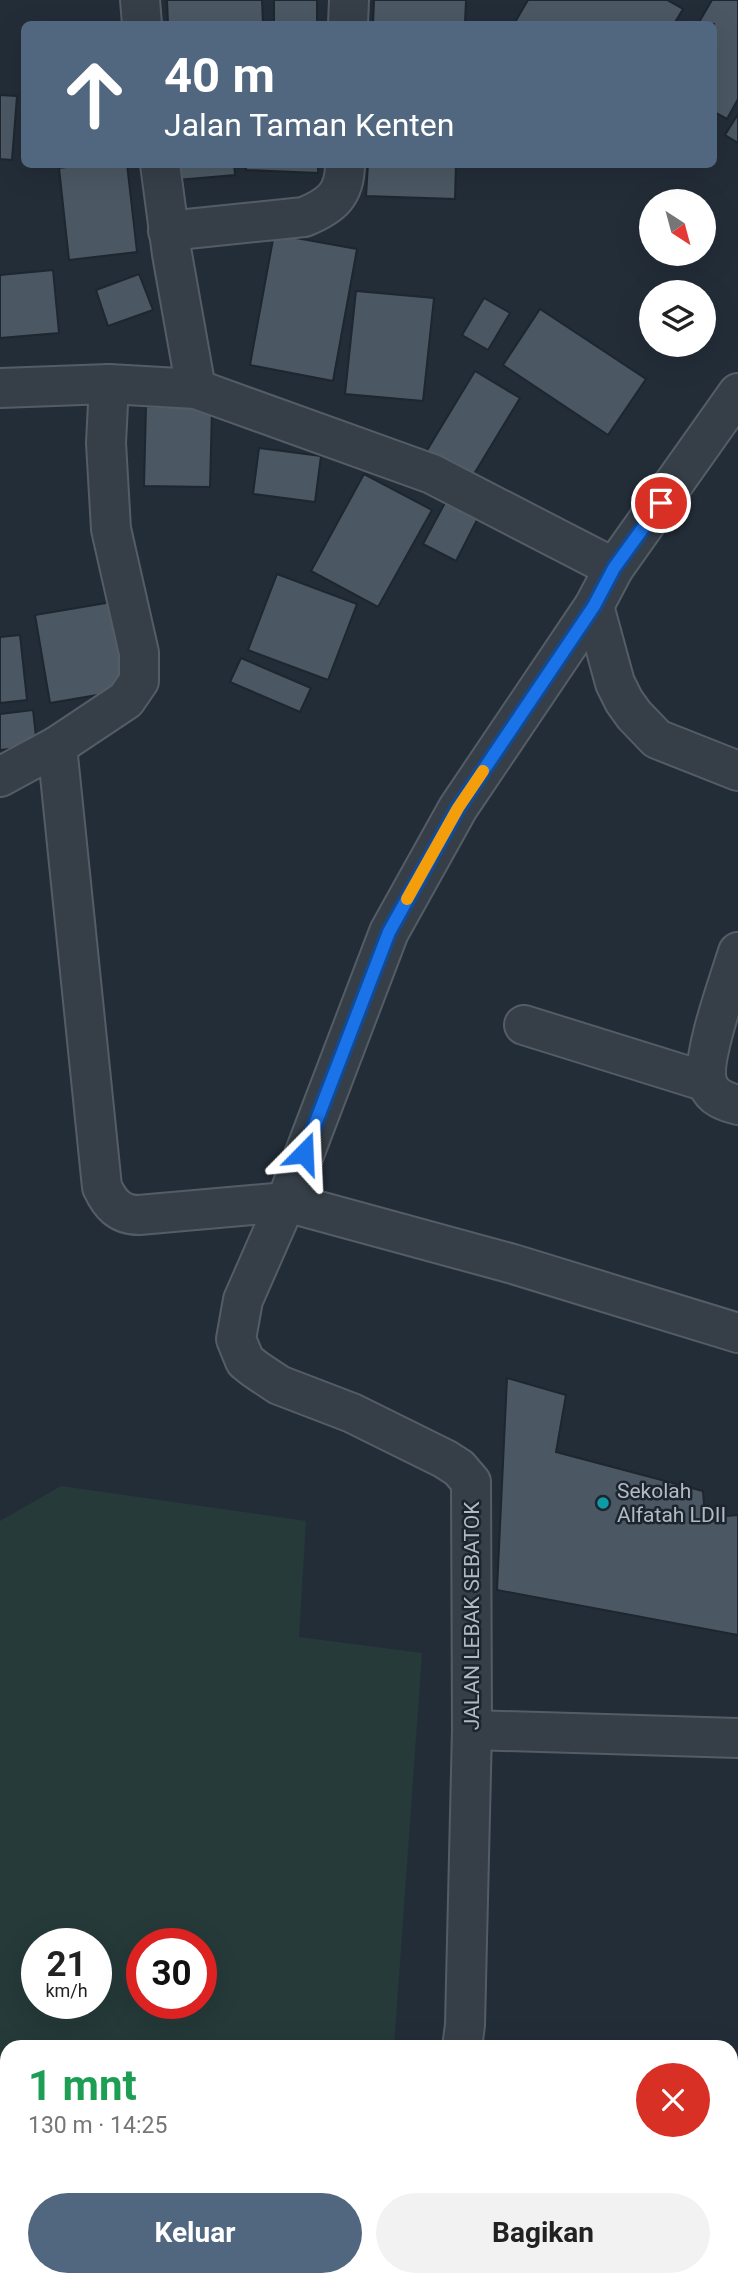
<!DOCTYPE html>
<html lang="id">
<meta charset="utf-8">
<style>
:root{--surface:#fff;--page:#f2f2f2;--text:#222;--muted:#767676;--accent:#51667f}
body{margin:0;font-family:Roboto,sans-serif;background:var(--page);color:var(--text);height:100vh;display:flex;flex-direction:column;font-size:26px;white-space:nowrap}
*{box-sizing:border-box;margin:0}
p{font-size:23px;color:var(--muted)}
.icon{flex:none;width:38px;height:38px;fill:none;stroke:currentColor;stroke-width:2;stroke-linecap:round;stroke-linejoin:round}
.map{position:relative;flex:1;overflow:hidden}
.details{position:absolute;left:0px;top:2040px;width:738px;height:247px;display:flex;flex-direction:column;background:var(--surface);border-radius:21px 21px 0 0;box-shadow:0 7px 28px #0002}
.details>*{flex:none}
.top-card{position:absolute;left:21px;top:21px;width:696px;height:147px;border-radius:10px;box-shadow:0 7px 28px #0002;background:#51667f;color:#fff;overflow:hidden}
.needle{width:46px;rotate:144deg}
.buttons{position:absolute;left:639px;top:189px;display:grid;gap:14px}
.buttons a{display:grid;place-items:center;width:77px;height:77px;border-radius:50%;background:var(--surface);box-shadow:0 7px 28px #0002;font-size:35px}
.speed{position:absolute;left:21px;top:1928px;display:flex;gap:14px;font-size:35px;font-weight:700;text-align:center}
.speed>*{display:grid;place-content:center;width:91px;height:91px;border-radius:50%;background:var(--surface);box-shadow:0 7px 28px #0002;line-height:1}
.speed small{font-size:18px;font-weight:400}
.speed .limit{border:10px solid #d22;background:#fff;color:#111}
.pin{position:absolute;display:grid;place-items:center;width:60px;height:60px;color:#fff;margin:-30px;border:4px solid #fff;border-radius:50%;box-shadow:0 2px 7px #0007}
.me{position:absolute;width:77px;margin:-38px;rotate:21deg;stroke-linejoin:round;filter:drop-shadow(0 0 5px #0008)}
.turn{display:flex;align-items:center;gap:24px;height:147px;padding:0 28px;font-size:32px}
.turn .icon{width:91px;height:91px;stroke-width:2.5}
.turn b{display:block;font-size:49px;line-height:60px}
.round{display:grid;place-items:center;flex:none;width:74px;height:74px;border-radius:37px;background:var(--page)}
.summary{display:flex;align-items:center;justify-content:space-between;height:119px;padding:0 28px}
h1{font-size:42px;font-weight:700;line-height:52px;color:#1e9e55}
.primary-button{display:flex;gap:14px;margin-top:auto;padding:14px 28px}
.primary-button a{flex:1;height:80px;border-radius:42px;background:var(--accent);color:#fff;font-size:28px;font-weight:700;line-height:80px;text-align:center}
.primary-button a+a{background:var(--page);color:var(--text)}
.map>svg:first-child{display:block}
.green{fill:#263a3a;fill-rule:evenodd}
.building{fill:#4b5863;stroke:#1e262f;stroke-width:2}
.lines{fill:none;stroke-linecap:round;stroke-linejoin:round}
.minor-casing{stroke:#545d66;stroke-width:42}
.minor{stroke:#363f48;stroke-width:38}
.route-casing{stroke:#114b97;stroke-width:18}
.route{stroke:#1a73e8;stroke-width:12}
.slow{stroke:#f59e0b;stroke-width:12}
.culture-dot{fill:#0f9aa8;stroke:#1c242d;stroke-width:2.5}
.labels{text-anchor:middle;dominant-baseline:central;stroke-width:5;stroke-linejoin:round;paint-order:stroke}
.poi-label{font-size:21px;fill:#b1bac4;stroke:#1c242d;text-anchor:start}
.street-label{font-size:21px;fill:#b1bac4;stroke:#1c242d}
</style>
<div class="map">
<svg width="738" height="2287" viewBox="0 0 738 2287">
<rect width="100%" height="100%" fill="#232d38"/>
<path class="green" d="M61,1486L306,1521L299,1637L422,1653L394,2047L7,2048V2280H119V2287H0V1521ZM37,1944H96V2004H37ZM142,1944H201V2004H142Z"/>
<g class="building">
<path d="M167,0H262L263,24H168Z"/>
<rect x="274" y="0" width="43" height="24"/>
<path d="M374,0H466L465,24H373Z"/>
<path d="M528,0H667L683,9L674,24H514Z"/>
<path d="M712,0H738V99L727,119L714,112V24H698Z"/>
<path d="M0,95L17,96L12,160L0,159Z"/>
<path d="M738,114V143L725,135Z"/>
<path d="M88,164H127L137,252L69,260L59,168Z"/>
<path d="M176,164H234L235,175L177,180Z"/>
<path d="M246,164H318V173L246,170Z"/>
<path d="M368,164H456L455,199L366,196Z"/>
<path d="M274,234L357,249L333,381L250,365Z"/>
<path d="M53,270L59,333L0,338V275Z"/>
<path d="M139,274L153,310L108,326L96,290Z"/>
<path d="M356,291L434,298L423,401L345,394Z"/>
<path d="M484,298L510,313L488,350L462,335Z"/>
<path d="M540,309L646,379L608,435L503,365Z"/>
<path d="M475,371L520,398L471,479L426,452Z"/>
<path d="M146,406L212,408L210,487L144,486Z"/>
<path d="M259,448L321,456L315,502L253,494Z"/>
<path d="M364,474L432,510L378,607L311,571Z"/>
<path d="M446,501L478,518L456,561L423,544Z"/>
<path d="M277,574L357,604L328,680L248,650Z"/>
<path d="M112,602L127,690L50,703L35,615Z"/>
<path d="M20,635L27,700L0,703V637Z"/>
<path d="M241,658L311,688L300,712L230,682Z"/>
<path d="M33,710L37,746L0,750V714Z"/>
<path d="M507,1378L566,1395L556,1452L703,1491L705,1518L738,1515V1635L497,1590Z"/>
</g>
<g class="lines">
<g class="minor-casing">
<g id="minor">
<path d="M140,0L142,24"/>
<path d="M348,24L349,0"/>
<path d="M160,164L172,254L196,389"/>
<path d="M168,231L304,217C331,206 345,195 345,164"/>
<path d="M0,388L109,384L196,389L432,474L614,568"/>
<path d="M594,606L615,683L624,701L634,715L657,739L738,771"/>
<path d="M57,746L102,1187C110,1204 119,1215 139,1215L286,1202L513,1264L738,1333"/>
<path d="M0,777L57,746L126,700L139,681V653L111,529L106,443L109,384"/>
<path d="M738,952C730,978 699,1062 708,1085C713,1098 726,1102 738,1105"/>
<path d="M524,1025L707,1082"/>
<path d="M472,1730L738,1738"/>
<path d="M462,2048L465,2025L472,1730L471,1482L459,1468L445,1459L352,1413L279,1385L255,1369L245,1361L236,1339L243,1300L286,1202L389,932L458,808L594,606L614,568L738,393"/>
<path d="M453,2280L454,2287"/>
</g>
</g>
<use href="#minor" class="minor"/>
</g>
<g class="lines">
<g class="route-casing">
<path id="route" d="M304,1153L389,932L458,808L594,606L614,568L661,503"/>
</g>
<use href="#route" class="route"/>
<path class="slow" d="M407,899L458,808L483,771"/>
</g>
<circle class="culture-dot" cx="603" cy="1503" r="7"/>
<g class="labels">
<g class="poi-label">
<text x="617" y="1491">Sekolah<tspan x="617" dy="24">Alfatah LDII</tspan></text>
</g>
<g class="street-label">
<text transform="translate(472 1616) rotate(-90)">JALAN LEBAK SEBATOK</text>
</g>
</g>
</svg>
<div class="buttons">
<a><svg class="needle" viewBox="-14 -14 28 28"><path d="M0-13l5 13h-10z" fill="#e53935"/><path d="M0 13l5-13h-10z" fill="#767676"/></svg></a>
<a><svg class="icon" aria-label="layers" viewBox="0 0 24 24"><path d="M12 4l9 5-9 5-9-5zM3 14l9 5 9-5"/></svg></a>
</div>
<div class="speed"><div>21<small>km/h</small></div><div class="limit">30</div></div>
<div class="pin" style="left:661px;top:503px;background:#d93025"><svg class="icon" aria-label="arrive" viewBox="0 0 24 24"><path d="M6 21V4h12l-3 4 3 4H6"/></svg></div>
<svg class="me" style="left:304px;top:1153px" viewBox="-20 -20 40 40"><path d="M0-17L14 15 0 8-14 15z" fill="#1a73e8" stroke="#fff" stroke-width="4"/></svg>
<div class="top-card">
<div class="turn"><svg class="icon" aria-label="ahead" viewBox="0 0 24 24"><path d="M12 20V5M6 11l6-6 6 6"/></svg><div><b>40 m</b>Jalan Taman Kenten</div></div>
</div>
<section class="details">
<div class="summary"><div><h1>1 mnt</h1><p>130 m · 14:25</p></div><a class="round" style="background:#d93025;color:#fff"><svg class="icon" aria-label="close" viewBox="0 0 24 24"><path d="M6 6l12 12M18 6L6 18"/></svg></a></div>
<div class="primary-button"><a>Keluar</a><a>Bagikan</a></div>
</section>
</div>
